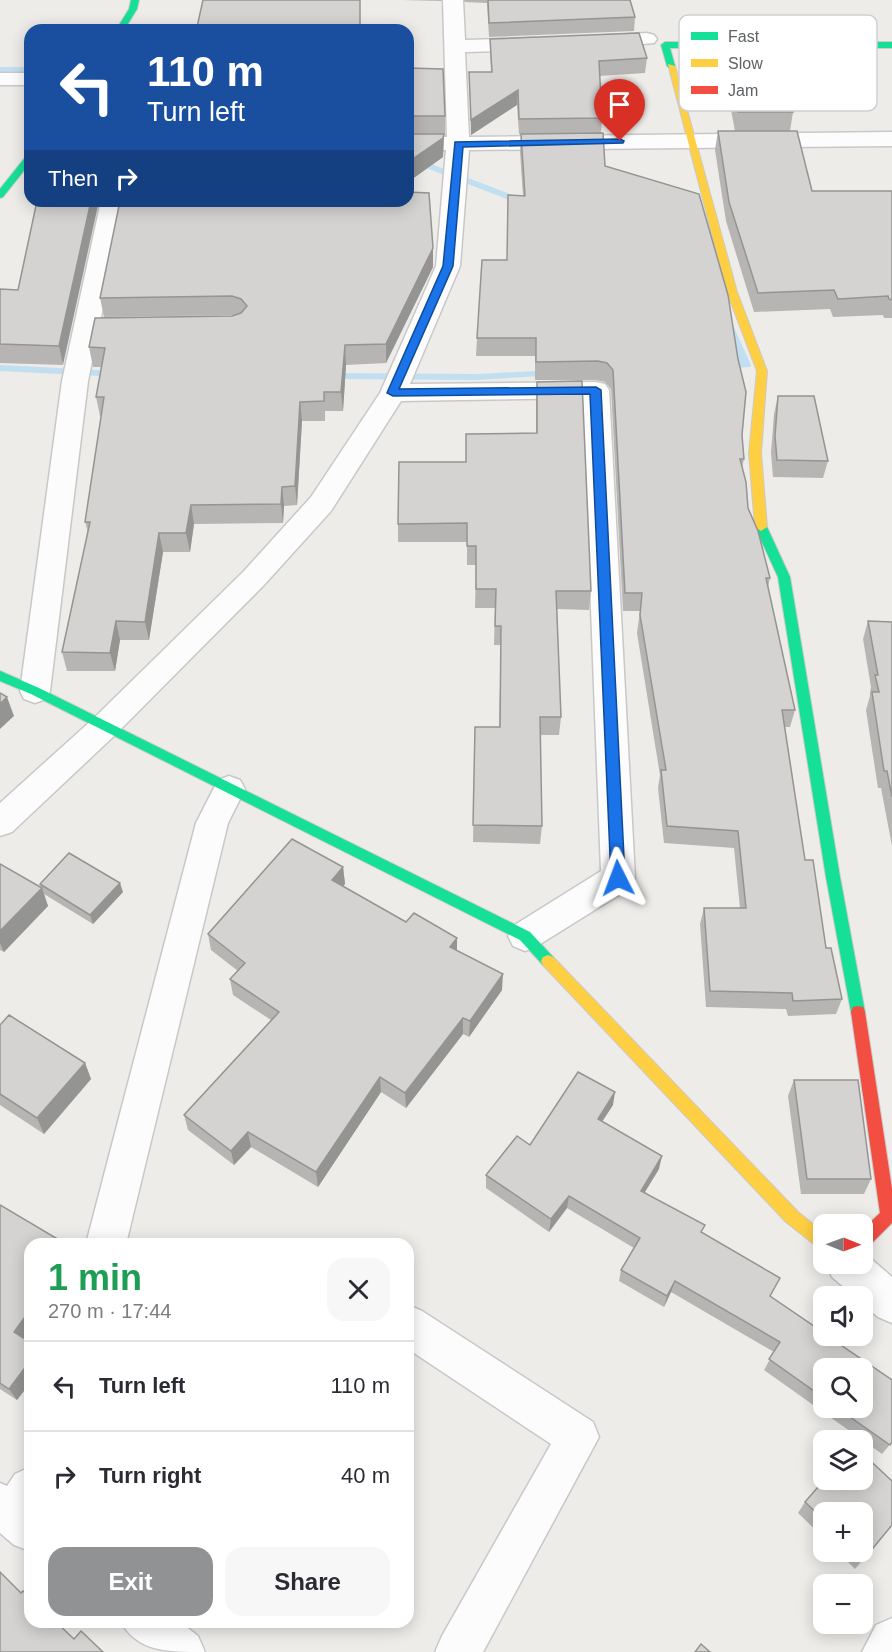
<!DOCTYPE html>
<meta charset="utf-8">
<style>
:root{--surface:#fff;--page:#f7f7f7;--text:#2b2b33;--muted:#7c7c81;--line:#e1e1e2;--accent:#909293}
body{margin:0;font-family:Helvetica,sans-serif;background:var(--page);color:var(--text);height:100vh;display:flex;flex-direction:column;font-size:22px;white-space:nowrap}
*{box-sizing:border-box;margin:0}
p{font-size:20px;color:var(--muted)}
.icon{flex:none;width:33px;height:33px;fill:none;stroke:currentColor;stroke-width:2;stroke-linecap:round;stroke-linejoin:round}
.map{position:relative;flex:1;overflow:hidden}
.sheet{position:absolute;left:24px;top:1238px;width:390px;height:390px;display:flex;flex-direction:column;background:var(--surface);border-radius:18px;box-shadow:0 3px 15px #0003}
.sheet>*{flex:none}
.top-card{position:absolute;left:24px;top:24px;width:390px;height:183px;border-radius:18px;box-shadow:0 3px 15px #0003;background:#1a4fa0;color:#fff;overflow:hidden}
.needle{width:39px;rotate:91deg}
.tools{position:absolute;left:813px;top:1214px;display:grid;gap:12px}
.tools a{display:grid;place-items:center;width:60px;height:60px;border-radius:12px;background:var(--surface);box-shadow:0 3px 15px #0003;font-size:30px}
.pin{position:absolute;display:grid;place-items:center;width:51px;height:51px;color:#fff;margin:-62px -26px;border-radius:50% 50% 50% 0;rotate:-45deg;box-shadow:0 0 6px #0007}
.pin .icon{rotate:45deg}
.me{position:absolute;width:66px;margin:-33px;rotate:357deg;stroke-linejoin:round;filter:drop-shadow(0 0 4px #0008)}
.turn{display:flex;align-items:center;gap:21px;height:126px;padding:0 24px;font-size:27px}
.turn .icon{width:78px;height:78px;stroke-width:2.5}
.turn b{display:block;font-size:42px;line-height:51px}
.then{display:flex;align-items:center;height:57px;padding:0 24px;background:#0003;gap:12px;font-size:22px}
.round{display:grid;place-items:center;flex:none;width:63px;height:63px;border-radius:18px;background:var(--page)}
.summary{display:flex;align-items:center;justify-content:space-between;height:102px;padding:0 24px}
h1{font-size:36px;font-weight:800;line-height:45px;color:#1e9e55}
.primary-button{display:flex;gap:12px;margin-top:auto;padding:12px 24px}
.primary-button a{flex:1;height:69px;border-radius:18px;background:var(--accent);color:#fff;font-size:24px;font-weight:800;line-height:69px;text-align:center}
.primary-button a+a{background:var(--page);color:var(--text)}
ul{padding:0;list-style:none}
li{display:flex;align-items:center;gap:18px;height:90px;padding:0 24px;border-top:2px solid var(--line)}
li div{flex:1}
li b{display:block;font-size:22px}
li em{font-style:normal}
.map>svg:first-child{display:block}
.lines{fill:none;stroke-linecap:round;stroke-linejoin:round}
.stream{fill:#c2dff1;fill-rule:evenodd}
.street-casing{stroke:#c8c8c8;stroke-width:3}
.fast-casing{stroke:#cacaca;stroke-width:2}
.slow-casing{stroke:#cacaca;stroke-width:2}
.jam-casing{stroke:#cacaca;stroke-width:2}
.street{fill:#fcfcfc;fill-rule:evenodd}
.fast{fill:#16e098;fill-rule:evenodd}
.slow{fill:#ffcf43;fill-rule:evenodd}
.jam{fill:#f24e42;fill-rule:evenodd}
.wall{fill:#b6b5b4;fill-rule:evenodd}
.shaded-wall{fill:#949492}
.building{fill:#d4d3d1;stroke:#949492;stroke-width:1.5}
.route{fill:#1a73e8;stroke:#114b97;stroke-width:1.5}
.key{fill:#fff;stroke:#cfd0d1;stroke-width:1.5}
.key-label{font-size:16px;fill:#5e6265}
</style>
<div class="map">
<svg width="892" height="1652" viewBox="0 0 892 1652">
<rect width="100%" height="100%" fill="#edece9"/>
<g class="lines">
<g class="stream">
<rect x="0" y="67" width="30" height="6"/>
<path d="M408,155L526,200L528,202L520,204L408,161Z"/>
<path d="M727,320L732,323L751,365L750,367L722,369L717,366L722,363L739,362L722,323Z"/>
<path d="M0,365L118,371L123,374L118,377L0,371Z"/>
<path d="M553,370L557,371V375L478,380L329,379L324,376L329,373L478,374Z"/>
</g>
<g class="street-casing">
<g id="street">
<path d="M443,0H463L465,40L535,38L542,40L545,44L542,48L535,50L465,52L469,137L892,132V146L469,150L460,266L410,384L596,382L605,384L609,390L635,878L630,888L537,946L525,951L513,946L508,936L513,926L601,871L583,398L401,401L331,511L264,585L115,735L12,832L0,836V803L93,719L244,571L311,497L380,393L436,266L446,150L408,151V137H447Z"/>
<path d="M647,33L654,35L657,39L654,43L595,48L588,46L585,42L588,38L595,36Z"/>
<rect x="0" y="73" width="30" height="12"/>
<path d="M101,201H125L88,381L50,691L46,699L35,703L24,699L20,691L62,381Z"/>
<path d="M229,776L240,780L245,789L228,823L126,1244H86L196,823L218,780Z"/>
<path d="M862,1251L892,1277V1323L878,1317L862,1304V1296H854L832,1277L826,1263H862Z"/>
<path d="M408,1305L422,1311L593,1422L599,1437L483,1652H435L442,1636L551,1444L408,1349Z"/>
<path d="M30,1467V1551L14,1545L0,1533V1483L7,1486L15,1474Z"/>
<path d="M892,1618V1652H862L876,1625Z"/>
<path d="M121,1622H180L198,1636L205,1652C167,1652 138,1652 121,1622Z"/>
</g>
</g>
<g class="fast-casing">
<g id="fast">
<path d="M131,0H139L137,9L124,30H116L129,9Z"/>
<path d="M665,42H892V48H670L675,66L671,69L667,66L661,45Z"/>
<path d="M30,154V163L3,197L0,198V189L27,155Z"/>
<path d="M761,523L767,527L790,577L840,877L865,1012L863,1017L858,1018L853,1017L851,1012L826,877L778,577L755,527Z"/>
<path d="M0,671L39,688L530,932L553,957L555,961L553,965L548,967L543,965L520,940L31,694L0,681Z"/>
</g>
</g>
<g class="slow-casing">
<g id="slow">
<path d="M668,64L675,66L737,292L767,371L761,453L767,527L761,531L755,527L749,453L757,371L727,292Z"/>
<path d="M548,955L553,957L798,1212L824,1233V1252L786,1222L543,965L541,961L543,957Z"/>
</g>
</g>
<g class="jam-casing">
<path id="jam" d="M858,1006L863,1007L865,1012L892,1189V1223L868,1247L862,1250V1230L880,1213L851,1012L853,1007Z"/>
</g>
<use href="#street" class="street"/>
<use href="#fast" class="fast"/>
<use href="#slow" class="slow"/>
<use href="#jam" class="jam"/>
</g>
<g class="wall">
<path d="M402,0H442L441,1Z"/>
<path d="M464,0H630L635,17L634,31L489,37L487,3L465,2Z"/>
<path d="M197,27L361,30H197Z"/>
<path d="M723,38L793,112L790,131L812,191H892V318H884L883,315L833,317L830,309L754,312L726,221L715,150L718,131H735L721,57Z"/>
<path d="M490,39L647,58L645,73L599,76L602,118L601,133L605,166L742,435L744,459L742,468L748,508L770,578L768,587L795,710L790,727H785L805,860L826,948L842,999L836,1014L788,1016L786,1009L706,1007L700,924L704,908H740L734,848L664,843L658,788L660,775L637,633L640,611H623L611,389L605,382L596,380H535V356H476L477,338L507,260L523,196L520,152L521,134H519L517,105L471,135L469,72H491Z"/>
<path d="M408,68L445,116V135H444L443,157L408,182Z"/>
<path d="M37,201L63,365L0,363V289L18,290Z"/>
<path d="M433,267L386,363L346,365L343,411H325V421H302L297,505L284,506L283,523L194,524L190,552H163L149,640H120L115,671H67L62,652L88,532L85,522L101,416H100L96,397L102,367H93L89,347L235,315L104,317L100,298Z"/>
<path d="M537,382L591,591L589,610L557,609L561,717L559,735H540L542,826L540,844L473,842L475,727H499L501,645H494L495,608H475L476,565H467V542H398V524L466,462L536,433V401Z"/>
<path d="M778,396L828,461L823,478L773,477L771,453L774,414Z"/>
<path d="M868,621L892,622V846L881,788H878L866,710L870,696V693L871,687L863,639Z"/>
<path d="M0,864L41,888L40,884L123,892L93,924L44,894L48,906L4,952L0,950Z"/>
<path d="M343,867L345,884L343,886L457,950L502,990L469,1037L463,1034L406,1108L381,1092L318,1187L251,1147L234,1165L188,1130L184,1115L271,1020L233,995L230,979L238,971L211,950L208,934Z"/>
<path d="M0,1025L85,1063L91,1079L44,1134L0,1105Z"/>
<path d="M794,1080L871,1179L864,1194H801L788,1096Z"/>
<path d="M613,1105L602,1122L659,1169L645,1192L703,1233L770,1297L892,1442L882,1454L764,1370L774,1352L671,1292L664,1307L619,1281L621,1270L634,1248L567,1208L549,1232L486,1188V1175L530,1145ZM824,1368L862,1407H824Z"/>
<path d="M0,1205L30,1332L25,1339L30,1342V1383L17,1400L0,1389Z"/>
<path d="M862,1453L892,1481V1525L855,1569L837,1551H862V1512H824V1538L798,1513L805,1502L825,1479H862Z"/>
</g>
<g class="shaded-wall">
<path d="M518,90L517,105L471,135V120Z"/>
<path d="M444,134L443,157L408,182V162Z"/>
<path d="M91,201H99L63,365L59,346Z"/>
<path d="M433,248V267L386,363V344Z"/>
<path d="M345,345L346,365L343,411L341,392Z"/>
<path d="M300,402L302,421L297,505L295,486Z"/>
<path d="M282,487L284,506L283,523L281,504Z"/>
<path d="M191,505L194,524L190,552L186,533Z"/>
<path d="M159,533L163,552L149,640L145,622Z"/>
<path d="M116,621L120,640L115,671L110,653Z"/>
<path d="M7,697L14,716L0,729V704Z"/>
<path d="M343,867L345,884L334,897L332,880Z"/>
<path d="M120,883L123,892L93,924L90,915Z"/>
<path d="M42,888L48,906L4,952L0,943V931Z"/>
<path d="M457,938V955L450,947Z"/>
<path d="M503,974L502,990L469,1037L470,1021Z"/>
<path d="M463,1018V1034L406,1108L405,1093Z"/>
<path d="M85,1063L91,1079L44,1134L37,1118Z"/>
<path d="M380,1077L381,1092L318,1187L316,1172Z"/>
<path d="M615,1092L613,1105L595,1132L598,1119Z"/>
<path d="M248,1132L251,1147L234,1165L231,1151Z"/>
<path d="M662,1156L659,1169L638,1203L641,1191Z"/>
<path d="M569,1196L567,1208L549,1232L551,1219Z"/>
<path d="M675,1281L671,1292L664,1307L667,1296Z"/>
<path d="M30,1310V1332L22,1344L14,1332Z"/>
<path d="M30,1361V1383L17,1400L9,1389Z"/>
</g>
<g class="building">
<path d="M203,0H360V30H266V28L197,27Z"/>
<path d="M488,0H630L635,17L489,23Z"/>
<path d="M639,33L647,58L599,61L602,118L519,119L518,90L471,120L469,72H492L490,39Z"/>
<path d="M723,38H776L793,112H738Z"/>
<path d="M408,68L443,69L445,116H408Z"/>
<path d="M718,131H797L812,191H892V300L889,299L888,296L838,299L834,290L758,293L729,202Z"/>
<path d="M603,133L605,166L699,194L728,295L738,359L746,392L742,435L744,459H740L746,482L748,508L758,531L770,578H766L795,710H782L805,860H813L826,948H831L842,999L793,1001L792,993L710,991L704,908H746L738,831L667,826L661,770H666L640,615L642,593H625L613,370L607,363L598,361L536,362V338H477L482,260H507L508,195L525,196L521,134Z"/>
<path d="M408,134H444L443,138L408,162Z"/>
<path d="M408,192L429,193L433,248L386,344L345,345L341,392H324V401L300,402L295,486L282,487L281,504L191,505L186,533H159L145,622L116,621L110,653L62,652L90,522H85L104,397H96L105,348L89,347L95,318L232,316L241,313L247,306L241,299L232,296L100,298L120,201H408Z"/>
<path d="M37,201H91L59,346L0,344V289L18,290Z"/>
<path d="M582,381L591,591H556L561,717H540L542,826L473,825L475,727H500L501,626H495L496,589H476V546H467V523L398,524L399,462H466V434L537,433V382Z"/>
<path d="M778,396H814L828,461L777,460L775,436Z"/>
<path d="M868,621L892,622V797L887,771H884L872,692H879L875,675H878Z"/>
<path d="M0,693L7,697L0,704Z"/>
<path d="M292,839L343,867L332,880L406,922L414,913L457,938L450,947L503,974L470,1021L463,1018L405,1093L380,1077L316,1172L248,1132L231,1151L184,1115L279,1012L230,979L245,963L208,934Z"/>
<path d="M69,853L120,883L90,915L40,884Z"/>
<path d="M0,864L42,888L0,931Z"/>
<path d="M9,1015L85,1063L37,1118L0,1094V1025Z"/>
<path d="M578,1072L615,1092L598,1119L662,1156L641,1191L705,1225L701,1232L780,1278L770,1296L824,1333V1335H826L892,1380V1442L890,1445L836,1407H862V1368H824V1398L769,1359L780,1342L675,1281L667,1296L621,1270L640,1238L569,1196L551,1219L486,1175L517,1136L530,1145Z"/>
<path d="M794,1080H858L871,1179H807Z"/>
<path d="M0,1205L66,1244H30V1310L14,1332L30,1342V1361L9,1389L0,1383Z"/>
<path d="M862,1453L892,1481V1525L864,1559L856,1551H862V1512H824V1520L805,1502L825,1479H862Z"/>
<path d="M0,1572L21,1593L23,1591L30,1597V1622H56L74,1639L81,1631L103,1652H0Z"/>
<path d="M701,1644L710,1652H695Z"/>
</g>
<path class="route" d="M620,139L624,141L623,143L463,147L453,266L399,389L596,387L601,390L625,878L623,882H613L611,878L590,394L393,396L387,393L443,266L455,142Z"/>
<rect x="679" y="15" width="198" height="96" rx="9" class="key"/>
<rect x="691" y="32" width="27" height="8" fill="#16e098"/>
<rect x="691" y="59" width="27" height="8" fill="#ffcf43"/>
<rect x="691" y="86" width="27" height="8" fill="#f24e42"/>
<g class="key-label">
<text x="728" y="42">Fast</text>
<text x="728" y="69">Slow</text>
<text x="728" y="96">Jam</text>
</g>
</svg>
<div class="tools">
<a><svg class="needle" viewBox="-14 -14 28 28"><path d="M0-13l5 13h-10z" fill="#e53935"/><path d="M0 13l5-13h-10z" fill="#7c7c81"/></svg></a>
<a><svg class="icon" aria-label="sound" viewBox="0 0 24 24"><path d="M4 9h4l5-4v14l-5-4H4zM17 9q2 3 0 6"/></svg></a>
<a><svg class="icon" aria-label="search" viewBox="0 0 24 24"><circle cx="10" cy="10" r="6"/><path d="M15 15l6 6"/></svg></a>
<a><svg class="icon" aria-label="layers" viewBox="0 0 24 24"><path d="M12 4l9 5-9 5-9-5zM3 14l9 5 9-5"/></svg></a>
<a>+</a>
<a>−</a>
</div>
<div class="pin" style="left:620px;top:141px;background:#d93025"><svg class="icon" aria-label="arrive" viewBox="0 0 24 24"><path d="M6 21V4h12l-3 4 3 4H6"/></svg></div>
<svg class="me" style="left:618px;top:878px" viewBox="-20 -20 40 40"><path d="M0-17L14 15 0 8-14 15z" fill="#1a73e8" stroke="#fff" stroke-width="4"/></svg>
<div class="top-card">
<div class="turn"><svg class="icon" aria-label="left" viewBox="0 0 24 24"><path d="M17 20v-9H6M10 6l-5 5 5 5"/></svg><div><b>110 m</b>Turn left</div></div>
<div class="then">Then<svg class="icon" aria-label="right" viewBox="0 0 24 24"><path d="M7 20v-9h11M14 6l5 5-5 5"/></svg></div>
</div>
<section class="sheet">
<div class="summary"><div><h1>1 min</h1><p>270 m · 17:44</p></div><a class="round"><svg class="icon" aria-label="close" viewBox="0 0 24 24"><path d="M6 6l12 12M18 6L6 18"/></svg></a></div>
<ul>
<li><svg class="icon" aria-label="left" viewBox="0 0 24 24"><path d="M17 20v-9H6M10 6l-5 5 5 5"/></svg><div><b>Turn left</b></div><em>110 m</em></li>
<li><svg class="icon" aria-label="right" viewBox="0 0 24 24"><path d="M7 20v-9h11M14 6l5 5-5 5"/></svg><div><b>Turn right</b></div><em>40 m</em></li>
</ul>
<div class="primary-button"><a>Exit</a><a>Share</a></div>
</section>
</div>
